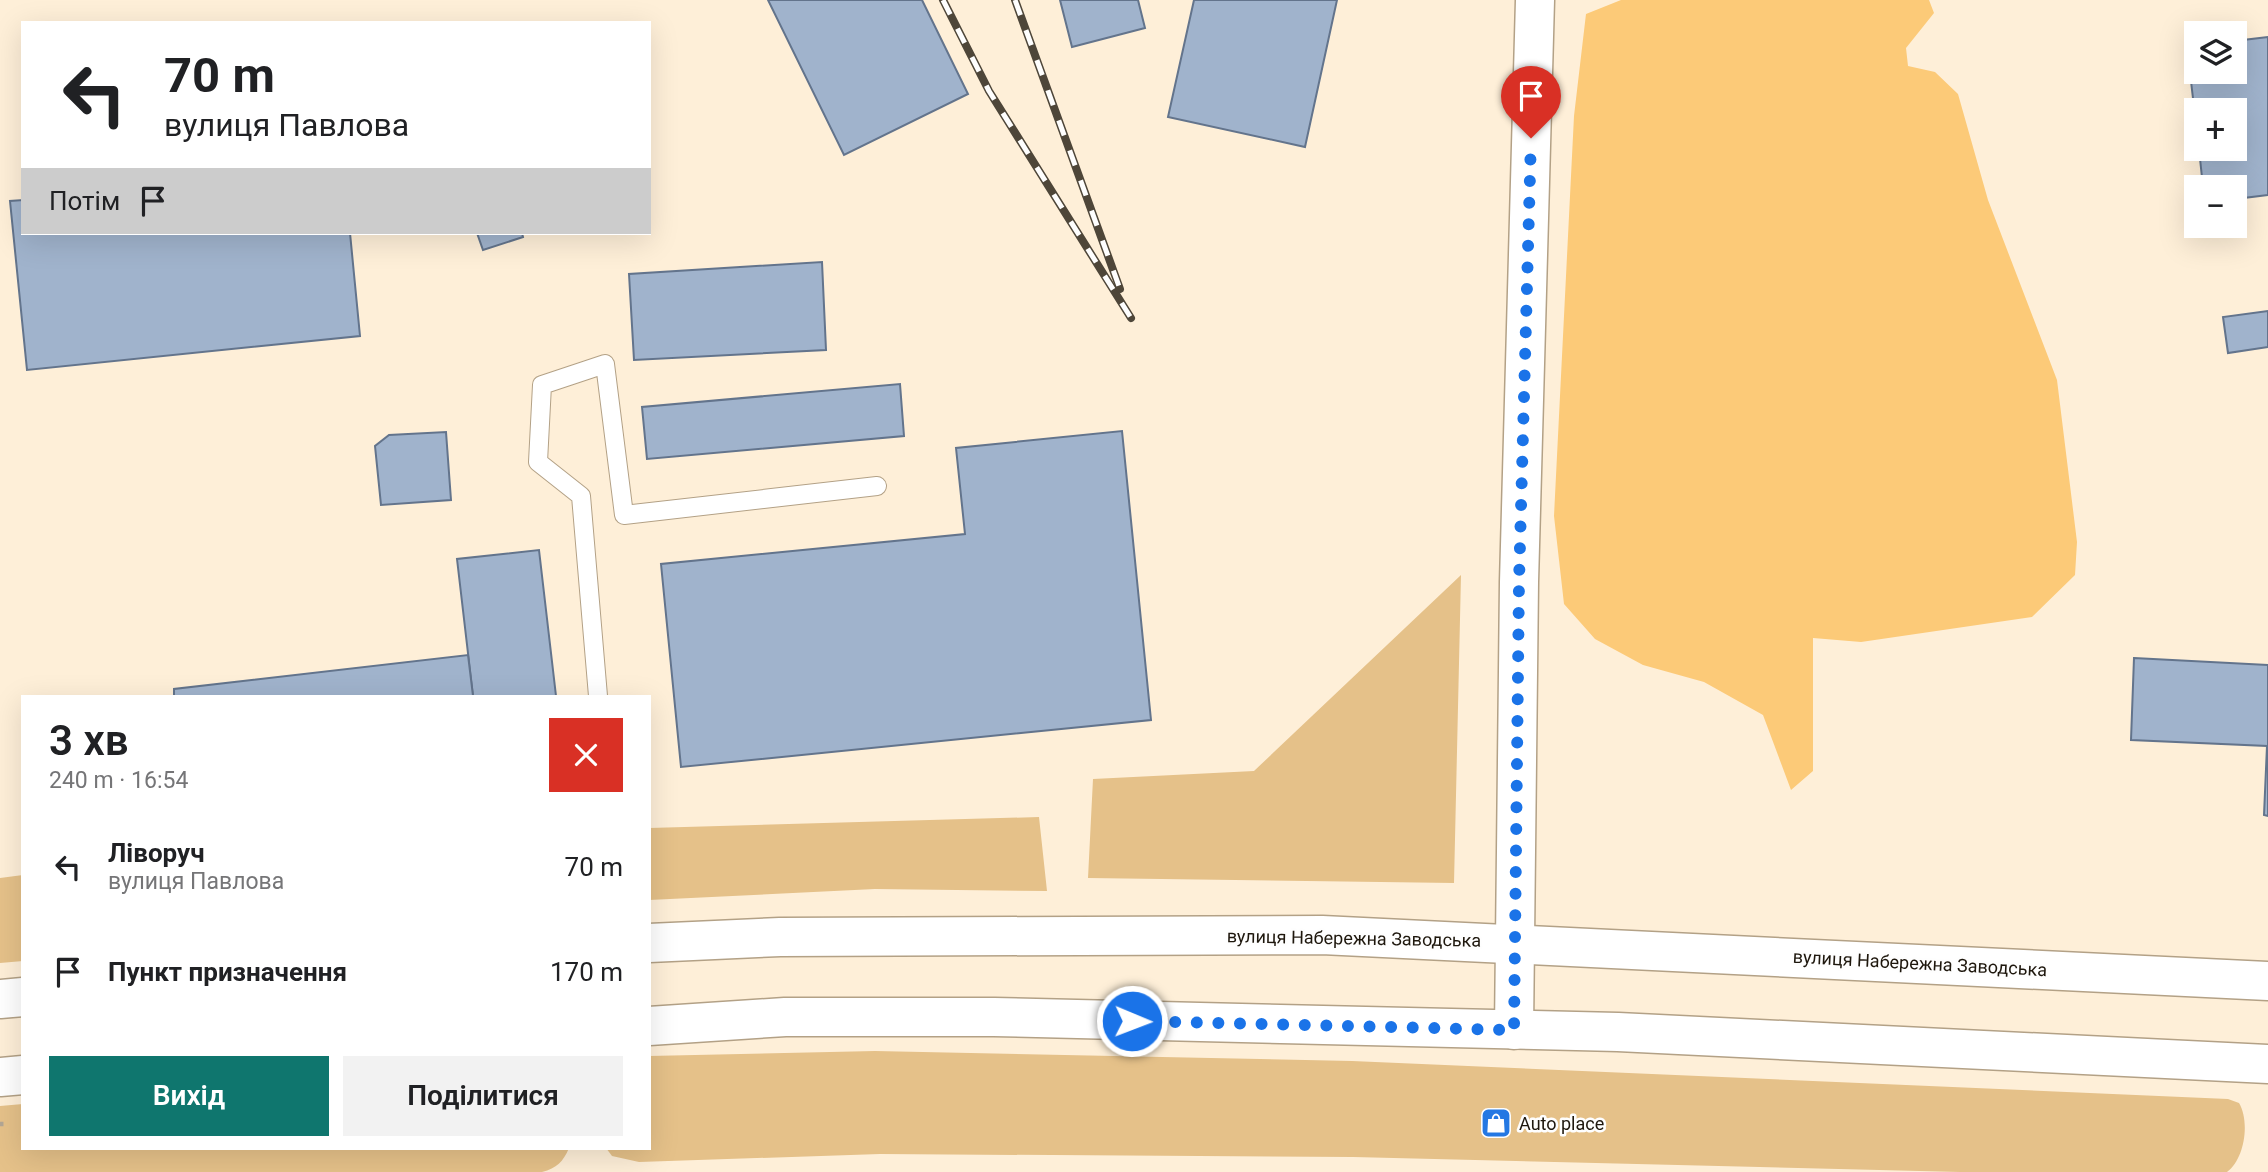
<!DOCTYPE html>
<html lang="uk">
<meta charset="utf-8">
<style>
:root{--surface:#fff;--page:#f2f2f2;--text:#202124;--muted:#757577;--accent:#0f766e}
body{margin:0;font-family:Roboto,sans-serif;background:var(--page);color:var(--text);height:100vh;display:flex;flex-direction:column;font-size:26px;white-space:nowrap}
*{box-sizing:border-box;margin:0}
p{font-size:23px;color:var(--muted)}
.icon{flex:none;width:38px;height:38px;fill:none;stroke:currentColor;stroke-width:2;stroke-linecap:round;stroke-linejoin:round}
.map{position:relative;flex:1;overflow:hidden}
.side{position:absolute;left:21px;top:695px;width:630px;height:455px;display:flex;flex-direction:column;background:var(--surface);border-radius:0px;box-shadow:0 7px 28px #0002}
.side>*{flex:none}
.banner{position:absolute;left:21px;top:21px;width:630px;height:214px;border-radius:0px;box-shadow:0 7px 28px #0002;background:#fff;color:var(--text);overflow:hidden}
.fabs{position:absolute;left:2184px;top:21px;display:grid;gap:14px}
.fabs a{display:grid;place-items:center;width:63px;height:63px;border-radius:0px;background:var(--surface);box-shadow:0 7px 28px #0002;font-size:35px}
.pin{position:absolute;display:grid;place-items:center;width:60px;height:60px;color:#fff;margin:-72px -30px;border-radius:50% 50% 50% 0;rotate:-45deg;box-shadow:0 0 7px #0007}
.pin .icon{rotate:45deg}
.me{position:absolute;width:77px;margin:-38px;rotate:91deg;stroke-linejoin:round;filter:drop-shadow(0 0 5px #0008)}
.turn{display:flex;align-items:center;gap:24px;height:147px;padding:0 28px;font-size:32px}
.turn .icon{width:91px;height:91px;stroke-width:2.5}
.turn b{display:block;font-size:49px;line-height:60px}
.then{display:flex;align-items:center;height:66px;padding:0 28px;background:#0003;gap:14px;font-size:26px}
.round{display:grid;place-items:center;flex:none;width:74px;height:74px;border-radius:0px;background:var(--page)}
.overview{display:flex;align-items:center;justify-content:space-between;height:119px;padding:0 28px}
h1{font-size:42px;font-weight:600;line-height:52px}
.action{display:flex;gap:14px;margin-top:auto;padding:14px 28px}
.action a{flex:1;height:80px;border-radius:0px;background:var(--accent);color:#fff;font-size:28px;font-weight:600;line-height:80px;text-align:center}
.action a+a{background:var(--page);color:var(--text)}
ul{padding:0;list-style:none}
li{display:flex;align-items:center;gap:21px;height:105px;padding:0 28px}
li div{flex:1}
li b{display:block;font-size:26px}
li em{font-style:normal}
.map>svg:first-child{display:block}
.green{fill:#e5c189}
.water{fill:#fcca78}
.building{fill:#a0b3cc;stroke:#63748c;stroke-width:2}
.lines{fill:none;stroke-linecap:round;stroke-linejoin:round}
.lane-casing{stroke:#b3a186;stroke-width:20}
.secondary-casing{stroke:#b3a186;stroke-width:41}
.primary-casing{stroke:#b3a186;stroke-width:41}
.path{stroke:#b3a694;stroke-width:4.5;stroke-dasharray:3.5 5;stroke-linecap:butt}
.lane{stroke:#fff;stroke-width:18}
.secondary{stroke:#fff;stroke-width:38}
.primary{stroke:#fff;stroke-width:38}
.rail-casing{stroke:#4e4639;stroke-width:8}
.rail{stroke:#fefefe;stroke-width:5;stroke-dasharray:16;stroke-linecap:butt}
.route{stroke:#1a73e8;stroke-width:12;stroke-dasharray:0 21.6}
.labels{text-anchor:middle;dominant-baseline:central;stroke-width:5;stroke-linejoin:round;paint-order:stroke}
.street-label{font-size:18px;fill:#1e170d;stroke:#fefefe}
.poi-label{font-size:18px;fill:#1e170d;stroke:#fefefe;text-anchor:start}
</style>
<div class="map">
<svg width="2268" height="1172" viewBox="0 0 2268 1172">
<rect width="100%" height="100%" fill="#feefd8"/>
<g class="green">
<path d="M1461,575L1454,883L1088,878L1093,779L1254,771Z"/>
<path d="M1039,817L1047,891L875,889L649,900V828Z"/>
<path d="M23,875V961L0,963V878Z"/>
<path d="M875,1051L1352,1061L2228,1099L2239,1103C2250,1121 2245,1159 2227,1172H1960L1353,1157L880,1154L639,1162L612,1156L606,1148H649V1056Z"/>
<path d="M23,1104V1148H569C563,1162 557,1168 542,1172H0V1106Z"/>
</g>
<path class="water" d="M1621,0H1929L1934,13L1906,48L1908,66L1935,72L1958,94L1988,200L2057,380L2077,542L2075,575L2032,617L1861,642L1813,638V771L1791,790L1763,715L1704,682L1643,665L1595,639L1564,604L1554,516L1574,116L1586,14Z"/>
<g class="building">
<path d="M768,0H922L968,94L844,155Z"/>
<path d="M1060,0H1138L1145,28L1072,47Z"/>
<path d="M1194,0H1337L1305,147L1168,117Z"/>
<path d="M2268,37V195L2235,199V187H2203L2199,149H2235V110H2196V124L2187,47L2196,46V72H2235V41Z"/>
<path d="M23,200V233H350L360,336L27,370L10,201Z"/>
<path d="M477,233H522L523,237L483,250Z"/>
<path d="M822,262L826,350L634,360L629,274Z"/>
<path d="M2268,311V347L2228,353L2223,317Z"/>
<path d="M900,384L904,436L647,459L642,407Z"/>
<path d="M1122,431L1151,720L681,767L661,564L965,534L956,448Z"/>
<path d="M446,432L451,500L381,505L375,446L389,435Z"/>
<path d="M539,550L556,696H473L457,559Z"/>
<path d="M468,655L473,696H174V689Z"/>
<path d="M2134,658L2268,665V816L2264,815L2267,746L2131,740Z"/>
</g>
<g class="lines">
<g class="lane-casing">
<path id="lane" d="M598,696L581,496L538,462L542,385L605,364L624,515L877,486"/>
</g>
<g class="secondary-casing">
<path id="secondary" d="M1514,1030L1519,582L1535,0"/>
</g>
<g class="primary-casing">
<g id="primary">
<path d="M649,943L780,937L1322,935L2268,981"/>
<path d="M0,999L23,997"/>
<path d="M649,1026L785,1017H994L1618,1032L2268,1064"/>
<path d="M0,1077L23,1075"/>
</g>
</g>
<path class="path" d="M0,1124H4"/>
<use href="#lane" class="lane"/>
<use href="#secondary" class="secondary"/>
<use href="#primary" class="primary"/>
<g class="rail-casing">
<g id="rail">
<path d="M943,0L989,91L1131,318"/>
<path d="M1015,0L1120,289"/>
</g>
</g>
<use href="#rail" class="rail"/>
</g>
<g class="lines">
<path class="route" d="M1132,1021L1514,1030L1519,582L1531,138"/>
</g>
<defs>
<g id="shop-square" transform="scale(1.575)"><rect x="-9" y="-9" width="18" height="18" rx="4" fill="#2478e3" stroke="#fefefe"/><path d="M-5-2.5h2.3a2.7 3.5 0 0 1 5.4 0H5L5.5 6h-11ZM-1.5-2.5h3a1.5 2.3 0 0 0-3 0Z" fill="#fff"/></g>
</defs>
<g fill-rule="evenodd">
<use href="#shop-square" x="1496" y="1123"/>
</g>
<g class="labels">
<g class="street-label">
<text transform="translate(1354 938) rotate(1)">вулиця Набережна Заводська</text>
<text transform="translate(1920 963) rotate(3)">вулиця Набережна Заводська</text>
</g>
<g class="poi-label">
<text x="1519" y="1123">Auto place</text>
</g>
</g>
</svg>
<div class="fabs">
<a><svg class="icon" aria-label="layers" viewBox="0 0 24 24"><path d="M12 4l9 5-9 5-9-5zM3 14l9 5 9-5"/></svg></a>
<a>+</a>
<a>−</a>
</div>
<div class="pin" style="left:1531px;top:138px;background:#d93025"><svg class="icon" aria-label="arrive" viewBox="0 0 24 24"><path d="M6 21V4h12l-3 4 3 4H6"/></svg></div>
<svg class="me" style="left:1132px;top:1021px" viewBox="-20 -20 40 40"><circle r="17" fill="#1a73e8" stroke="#fff" stroke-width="3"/><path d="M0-11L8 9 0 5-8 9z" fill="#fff"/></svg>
<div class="banner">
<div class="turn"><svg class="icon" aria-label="left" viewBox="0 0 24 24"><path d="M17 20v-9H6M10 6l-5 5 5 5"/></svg><div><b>70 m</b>вулиця Павлова</div></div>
<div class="then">Потім<svg class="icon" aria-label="arrive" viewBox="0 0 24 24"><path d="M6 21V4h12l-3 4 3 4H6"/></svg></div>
</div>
<section class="side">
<div class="overview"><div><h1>3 хв</h1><p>240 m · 16:54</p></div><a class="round" style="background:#d93025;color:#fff"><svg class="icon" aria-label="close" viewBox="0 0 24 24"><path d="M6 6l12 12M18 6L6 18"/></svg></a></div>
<ul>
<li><svg class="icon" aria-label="left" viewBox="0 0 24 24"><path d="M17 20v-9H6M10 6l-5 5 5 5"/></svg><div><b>Ліворуч</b><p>вулиця Павлова</p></div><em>70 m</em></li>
<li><svg class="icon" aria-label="arrive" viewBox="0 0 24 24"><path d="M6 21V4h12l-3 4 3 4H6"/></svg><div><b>Пункт призначення</b></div><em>170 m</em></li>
</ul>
<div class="action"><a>Вихід</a><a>Поділитися</a></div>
</section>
</div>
